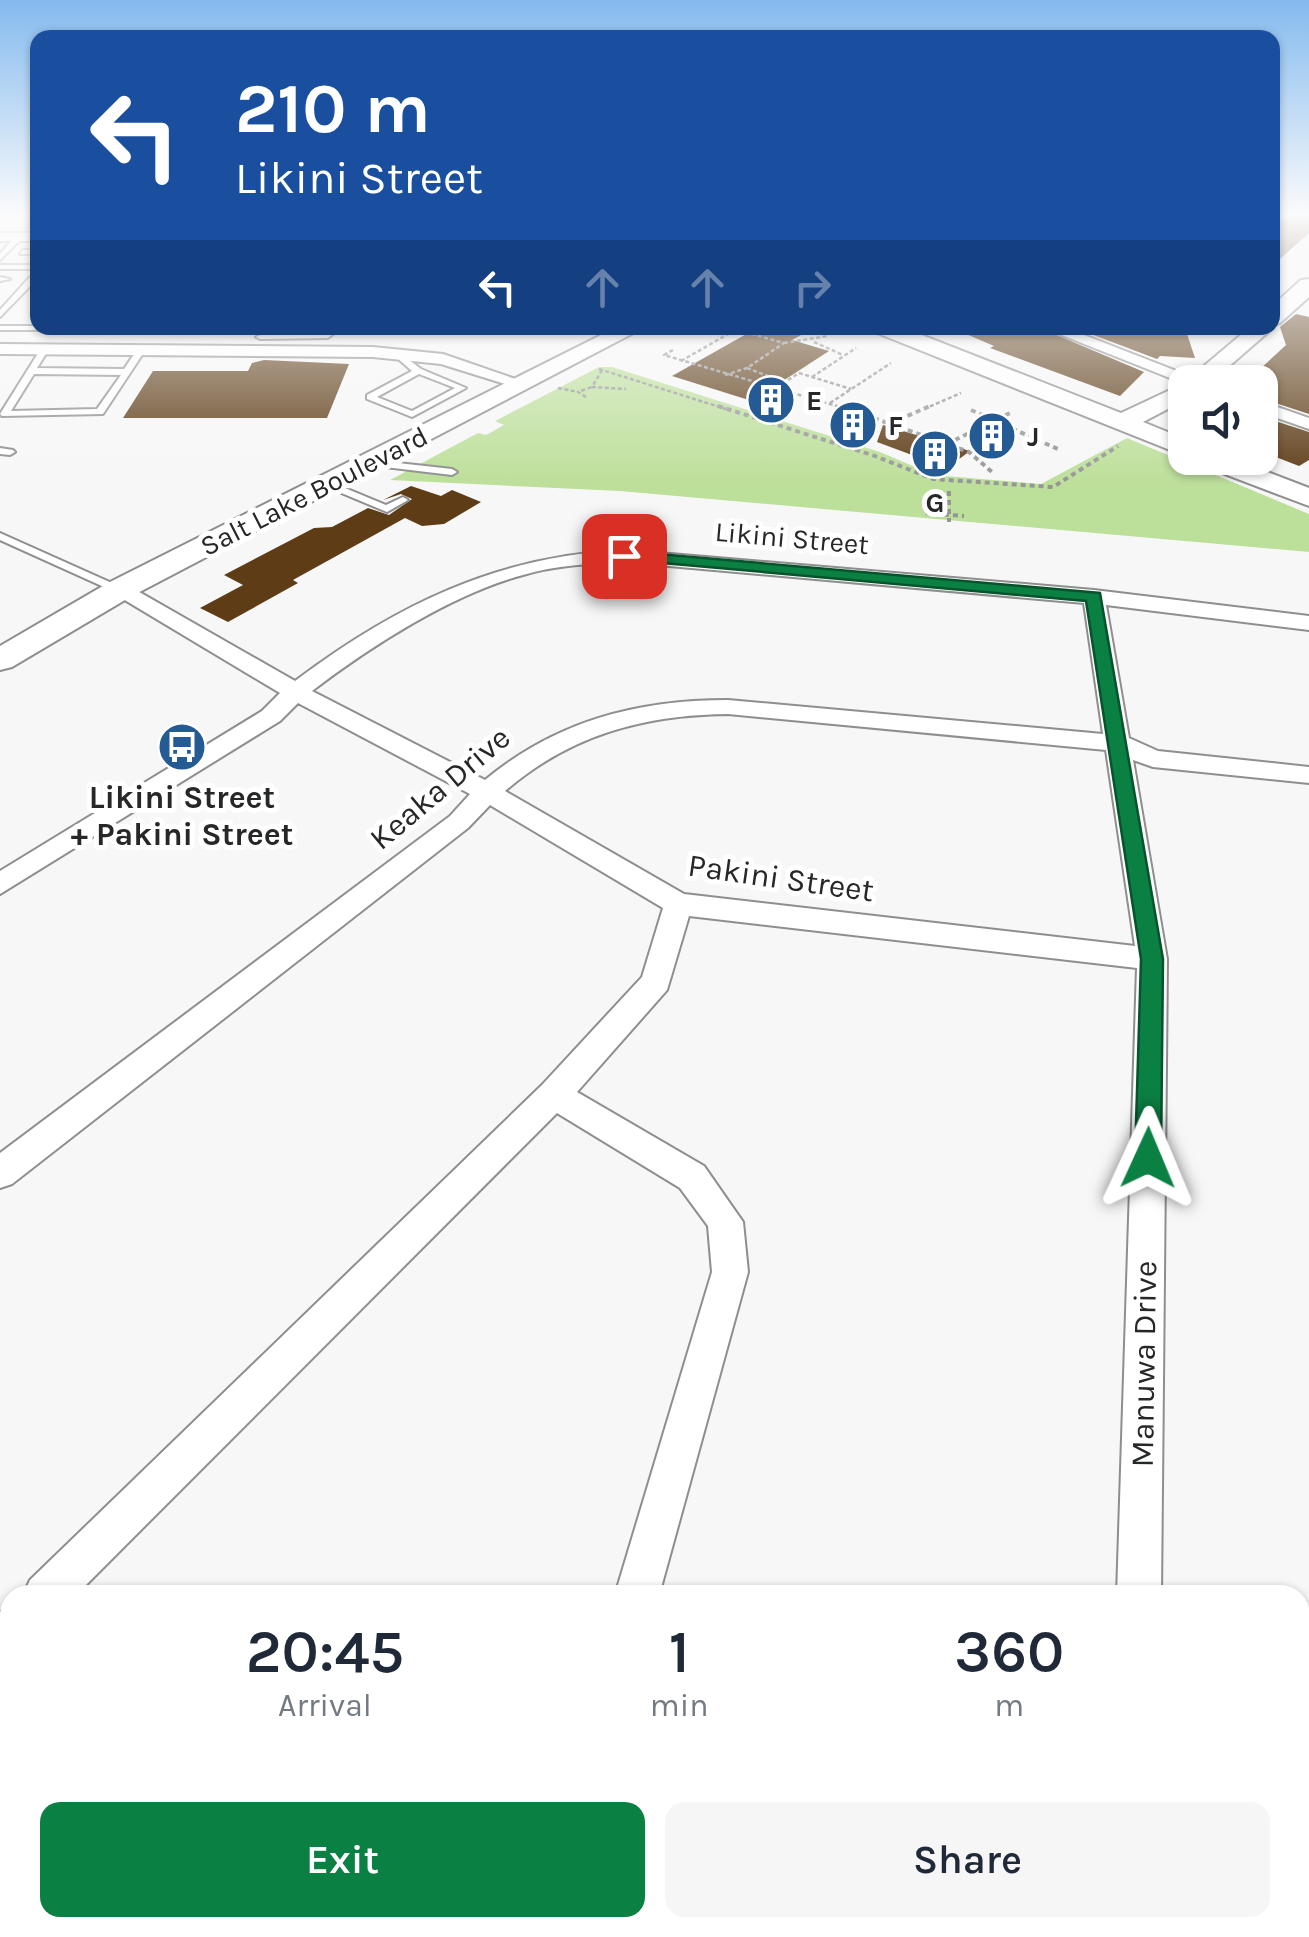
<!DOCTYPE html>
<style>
:root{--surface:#fff;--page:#f6f6f7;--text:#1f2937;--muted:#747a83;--accent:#0b8043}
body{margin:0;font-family:Karla,sans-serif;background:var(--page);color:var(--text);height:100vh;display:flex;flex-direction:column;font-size:38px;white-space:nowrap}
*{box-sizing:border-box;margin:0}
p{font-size:32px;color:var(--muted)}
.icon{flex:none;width:55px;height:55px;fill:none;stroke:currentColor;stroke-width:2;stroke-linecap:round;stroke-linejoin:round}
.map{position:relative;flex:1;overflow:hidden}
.side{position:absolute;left:0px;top:1585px;width:1310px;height:352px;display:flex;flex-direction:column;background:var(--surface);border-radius:30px 30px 0 0;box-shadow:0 2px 8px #0004}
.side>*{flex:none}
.top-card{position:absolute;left:30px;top:30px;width:1250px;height:305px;border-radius:20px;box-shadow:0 2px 8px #0004;background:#1a4fa0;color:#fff;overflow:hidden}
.buttons{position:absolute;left:1168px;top:365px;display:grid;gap:20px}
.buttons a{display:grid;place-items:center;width:110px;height:110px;border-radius:20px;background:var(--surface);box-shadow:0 2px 8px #0004;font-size:50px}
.pin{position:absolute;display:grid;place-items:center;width:85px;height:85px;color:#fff;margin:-42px;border-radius:20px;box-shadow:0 5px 15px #0006}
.me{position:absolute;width:110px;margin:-55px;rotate:1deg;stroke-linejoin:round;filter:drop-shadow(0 0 8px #0008)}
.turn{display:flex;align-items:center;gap:35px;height:210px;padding:0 40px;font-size:45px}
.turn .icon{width:130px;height:130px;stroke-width:2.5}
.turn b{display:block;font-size:70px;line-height:85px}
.lanes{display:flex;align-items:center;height:95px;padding:0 40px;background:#0003;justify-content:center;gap:50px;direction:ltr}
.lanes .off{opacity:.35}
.eta{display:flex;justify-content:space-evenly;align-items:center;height:170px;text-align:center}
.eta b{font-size:60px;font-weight:600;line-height:70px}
.cta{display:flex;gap:20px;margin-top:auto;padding:20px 40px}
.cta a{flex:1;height:115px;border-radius:20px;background:var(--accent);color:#fff;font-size:40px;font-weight:600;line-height:115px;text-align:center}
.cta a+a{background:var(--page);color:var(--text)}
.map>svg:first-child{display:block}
.green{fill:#bcdf99}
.building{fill:#5d3c16}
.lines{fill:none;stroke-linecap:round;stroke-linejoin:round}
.lane-casing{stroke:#8e8e8f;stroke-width:4}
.street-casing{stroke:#8e8e8f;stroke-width:4}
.secondary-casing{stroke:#8e8e8f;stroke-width:4}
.path-far1{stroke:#959596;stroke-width:2.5;stroke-dasharray:4 2.5;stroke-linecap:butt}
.path{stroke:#959596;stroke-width:4;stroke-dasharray:5 4;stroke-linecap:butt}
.lane{fill:#fff;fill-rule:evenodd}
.street{fill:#fff;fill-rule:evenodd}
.secondary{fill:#fff;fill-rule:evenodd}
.route{fill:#0b8043;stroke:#07532c;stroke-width:2.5}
.labels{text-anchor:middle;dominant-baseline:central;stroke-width:10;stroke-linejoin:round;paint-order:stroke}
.far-poi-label{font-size:28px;font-weight:bold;fill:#262727;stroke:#fff;text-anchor:start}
.far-street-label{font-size:28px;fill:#262727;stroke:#fff}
.street-label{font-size:32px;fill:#262727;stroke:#fff}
.poi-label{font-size:32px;font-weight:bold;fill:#262727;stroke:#fff}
</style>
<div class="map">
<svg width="1309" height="1937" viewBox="0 0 1309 1937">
<rect width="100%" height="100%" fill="#f7f7f8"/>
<path class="green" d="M599,367H612L880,452L934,475L1041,484L1127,438L1309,514V552L620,491L390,480L478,433L486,435L504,425L495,421Z"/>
<g class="building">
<path d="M1284,217H1309V233L1272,266V226Z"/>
<path d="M1296,314L1309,317V414L1260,398V369L1286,345L1280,327Z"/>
<path d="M757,328H814L792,340L829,351L752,401L672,376Z"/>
<path d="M952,328H1040L1144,372L1120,396L990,348L994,346Z"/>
<path d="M1075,328H1185L1195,358L1160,356L1157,359Z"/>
<path d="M264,360L349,364L327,418H123L153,371H248L252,363Z"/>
<path d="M1260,416L1309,432V460L1299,466L1260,451Z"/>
<path d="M883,425L970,451L947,468L877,442Z"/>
<path d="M411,486L441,496L452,490L481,502L444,524L422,526L405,518L293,580L298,583L228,622L200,608L243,585L224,575L314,528L332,527L368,508L389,515L412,499L401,494L383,500Z"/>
</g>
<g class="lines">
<g class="lane-casing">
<g id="lane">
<path d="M16,235L23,237L0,260V254Z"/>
<path d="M23,250H38V254H20Z"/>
<rect x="0" y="265" width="38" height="4"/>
<path d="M0,277L10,279L0,281Z"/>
<path d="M29,278H38V282H34L0,317V310Z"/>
<path d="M0,326H38V328H227L223,330H0Z"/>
<path d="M333,328H341L328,338L260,339L256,337L260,335L326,334Z"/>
<path d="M42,347L49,349L37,368L124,369L139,347L146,349L103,414L2,416L0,414ZM34,374L121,375L97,409L11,411Z"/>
<path d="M399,352L421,369L466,388L412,417L367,399V395L412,371L396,357L395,355ZM419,374L455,388L412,411L377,397Z"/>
<path d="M0,448L13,450L15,452L10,455L0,454Z"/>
<path d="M371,460L452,469L457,472L452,475L368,465L366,463Z"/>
<path d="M327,483H333L386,505L403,497L408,500L387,512L327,487Z"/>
<path d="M0,533L123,588L124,590L115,592L0,540Z"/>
</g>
</g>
<g class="street-casing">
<g id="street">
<rect x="0" y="233" width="38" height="8"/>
<path d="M1044,328H1066L1205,382L1185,384Z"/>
<path d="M0,344L373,347L443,354L530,384L521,389L441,364L373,357L0,354Z"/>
<path d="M1260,401L1309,418V429L1260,412Z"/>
<path d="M624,550L1094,590L1309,616V630L1106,605L1129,738L1158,751L1309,767V783L1153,767L1133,760L1167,959L1161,1595H1117L1137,968L689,916L667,990L577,1092L704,1166L743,1222L748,1272L659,1595H615L712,1272L708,1226L680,1188L557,1113L76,1595H23L30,1580L542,1085L642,977L663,908L490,805L468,828L12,1184L0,1188V1153L450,816L470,794L298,703L280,721L0,894V871L262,711L280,693L108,590L119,583L127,585L295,681C396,605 497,556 624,550ZM624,562L1084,603L1103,734L728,700C637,700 556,721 485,780L312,691C371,646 452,594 523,575C556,565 590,564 624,562ZM728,714L1106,750L1135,946L684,894L505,791C570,735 643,715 728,714Z"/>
<path d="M10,1608V1657L0,1661V1612Z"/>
<path d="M1309,1770V1818L1300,1819V1771Z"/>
<path d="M248,1928H445V1937H395V1930L392,1937H245Z"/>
</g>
</g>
<g class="secondary-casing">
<g id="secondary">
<path d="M1309,279V297L1280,323L1272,325V306L1301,280Z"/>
<path d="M615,328H643L130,597L12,667L0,670V646L108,583Z"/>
<path d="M874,328H904L1121,413L1185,383V400L1143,422L1185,439V456L877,333Z"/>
<path d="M1249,328H1273L1211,382H1185Z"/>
<path d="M1195,458H1231L1309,488V506L1198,464Z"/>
</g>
</g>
<g class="path-far1">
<path d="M814,342L843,355"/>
<path d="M784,343L828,336"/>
<path d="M673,350L664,355L847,409"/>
<path d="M681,361L735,330"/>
<path d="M747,368L781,381"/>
<path d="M599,369L726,409"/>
<path d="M602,370L592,387L626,389"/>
<path d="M725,375L747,368L784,343L731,328"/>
<path d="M812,377L856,348"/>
<path d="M777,387L799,373L851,389"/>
<path d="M558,388L578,392"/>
<path d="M586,397L578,392L592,387"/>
<path d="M830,403L891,363"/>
<path d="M924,409L961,393"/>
</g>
<g class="path">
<path d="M718,406L875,456L933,479L1053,487L1118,446"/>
<path d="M840,406L969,452L992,472"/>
<path d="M971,410L1060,450"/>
<path d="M891,423L930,406"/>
<path d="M989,423L1010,413"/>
<path d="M947,444L975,430"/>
<path d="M949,491V522"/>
<path d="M926,513L964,516"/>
</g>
<use href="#lane" class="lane"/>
<use href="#street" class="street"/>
<use href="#secondary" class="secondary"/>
</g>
<linearGradient id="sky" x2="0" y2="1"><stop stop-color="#84baee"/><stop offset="0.44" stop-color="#fbfbfc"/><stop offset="1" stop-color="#fbfbfc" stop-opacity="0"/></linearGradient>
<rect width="1309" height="488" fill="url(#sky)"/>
<path class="route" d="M624,551L1100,593L1163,959L1161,1158L1157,1166L1148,1169L1139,1166L1135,1158L1141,959L1086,601L618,559V553Z"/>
<defs>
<g id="building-disc" transform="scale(2.5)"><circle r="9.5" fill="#255b94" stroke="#fff"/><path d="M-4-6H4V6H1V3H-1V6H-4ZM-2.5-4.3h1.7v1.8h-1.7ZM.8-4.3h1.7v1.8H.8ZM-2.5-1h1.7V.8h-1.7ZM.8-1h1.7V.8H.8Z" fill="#fff"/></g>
<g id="bus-disc" transform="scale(2.5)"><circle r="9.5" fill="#255b94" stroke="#fff"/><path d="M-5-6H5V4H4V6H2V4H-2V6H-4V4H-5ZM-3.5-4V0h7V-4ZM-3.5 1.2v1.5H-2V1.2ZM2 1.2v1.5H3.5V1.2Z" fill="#fff"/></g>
</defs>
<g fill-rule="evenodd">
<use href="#building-disc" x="771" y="400"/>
<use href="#building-disc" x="853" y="425"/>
<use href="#building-disc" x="992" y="436"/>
<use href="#building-disc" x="935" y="454"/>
<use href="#bus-disc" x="182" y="747"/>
</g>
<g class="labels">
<g class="far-poi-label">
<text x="806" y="400">E</text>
<text x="888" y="425">F</text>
<text x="1027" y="436">J</text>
<text x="935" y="502" text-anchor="middle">G</text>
</g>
<g class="far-street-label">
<text transform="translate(314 491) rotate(-27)">Salt Lake Boulevard</text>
<text transform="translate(792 538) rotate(5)">Likini Street</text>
</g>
<g class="street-label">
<text transform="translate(440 788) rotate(-40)">Keaka Drive</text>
<text transform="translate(781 878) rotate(8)">Pakini Street</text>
<text transform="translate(1144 1364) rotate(-89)">Manuwa Drive</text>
</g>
<g class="poi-label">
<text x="182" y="797">Likini Street<tspan x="182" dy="37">+ Pakini Street</tspan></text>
</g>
</g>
</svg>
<div class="buttons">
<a><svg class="icon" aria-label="sound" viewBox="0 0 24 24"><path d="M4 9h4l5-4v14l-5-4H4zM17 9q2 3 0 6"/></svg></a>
</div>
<div class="pin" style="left:624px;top:556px;background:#d93025"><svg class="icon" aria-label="arrive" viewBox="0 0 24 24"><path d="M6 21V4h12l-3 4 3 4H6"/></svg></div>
<svg class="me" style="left:1148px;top:1158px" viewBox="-20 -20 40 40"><path d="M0-17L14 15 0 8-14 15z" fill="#0b8043" stroke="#fff" stroke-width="4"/></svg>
<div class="top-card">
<div class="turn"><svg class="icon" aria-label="left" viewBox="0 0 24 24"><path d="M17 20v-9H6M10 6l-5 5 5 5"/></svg><div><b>210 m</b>Likini Street</div></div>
<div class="lanes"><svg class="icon" aria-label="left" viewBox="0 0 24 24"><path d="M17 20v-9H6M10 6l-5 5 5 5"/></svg><svg class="icon off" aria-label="ahead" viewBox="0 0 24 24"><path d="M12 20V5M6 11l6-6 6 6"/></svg><svg class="icon off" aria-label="ahead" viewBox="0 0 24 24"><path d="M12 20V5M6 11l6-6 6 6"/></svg><svg class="icon off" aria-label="right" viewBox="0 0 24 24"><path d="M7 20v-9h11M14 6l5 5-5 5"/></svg></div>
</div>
<section class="side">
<div class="eta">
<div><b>20:45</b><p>Arrival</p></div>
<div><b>1</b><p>min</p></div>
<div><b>360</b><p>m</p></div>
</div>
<div class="cta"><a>Exit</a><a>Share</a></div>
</section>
</div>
